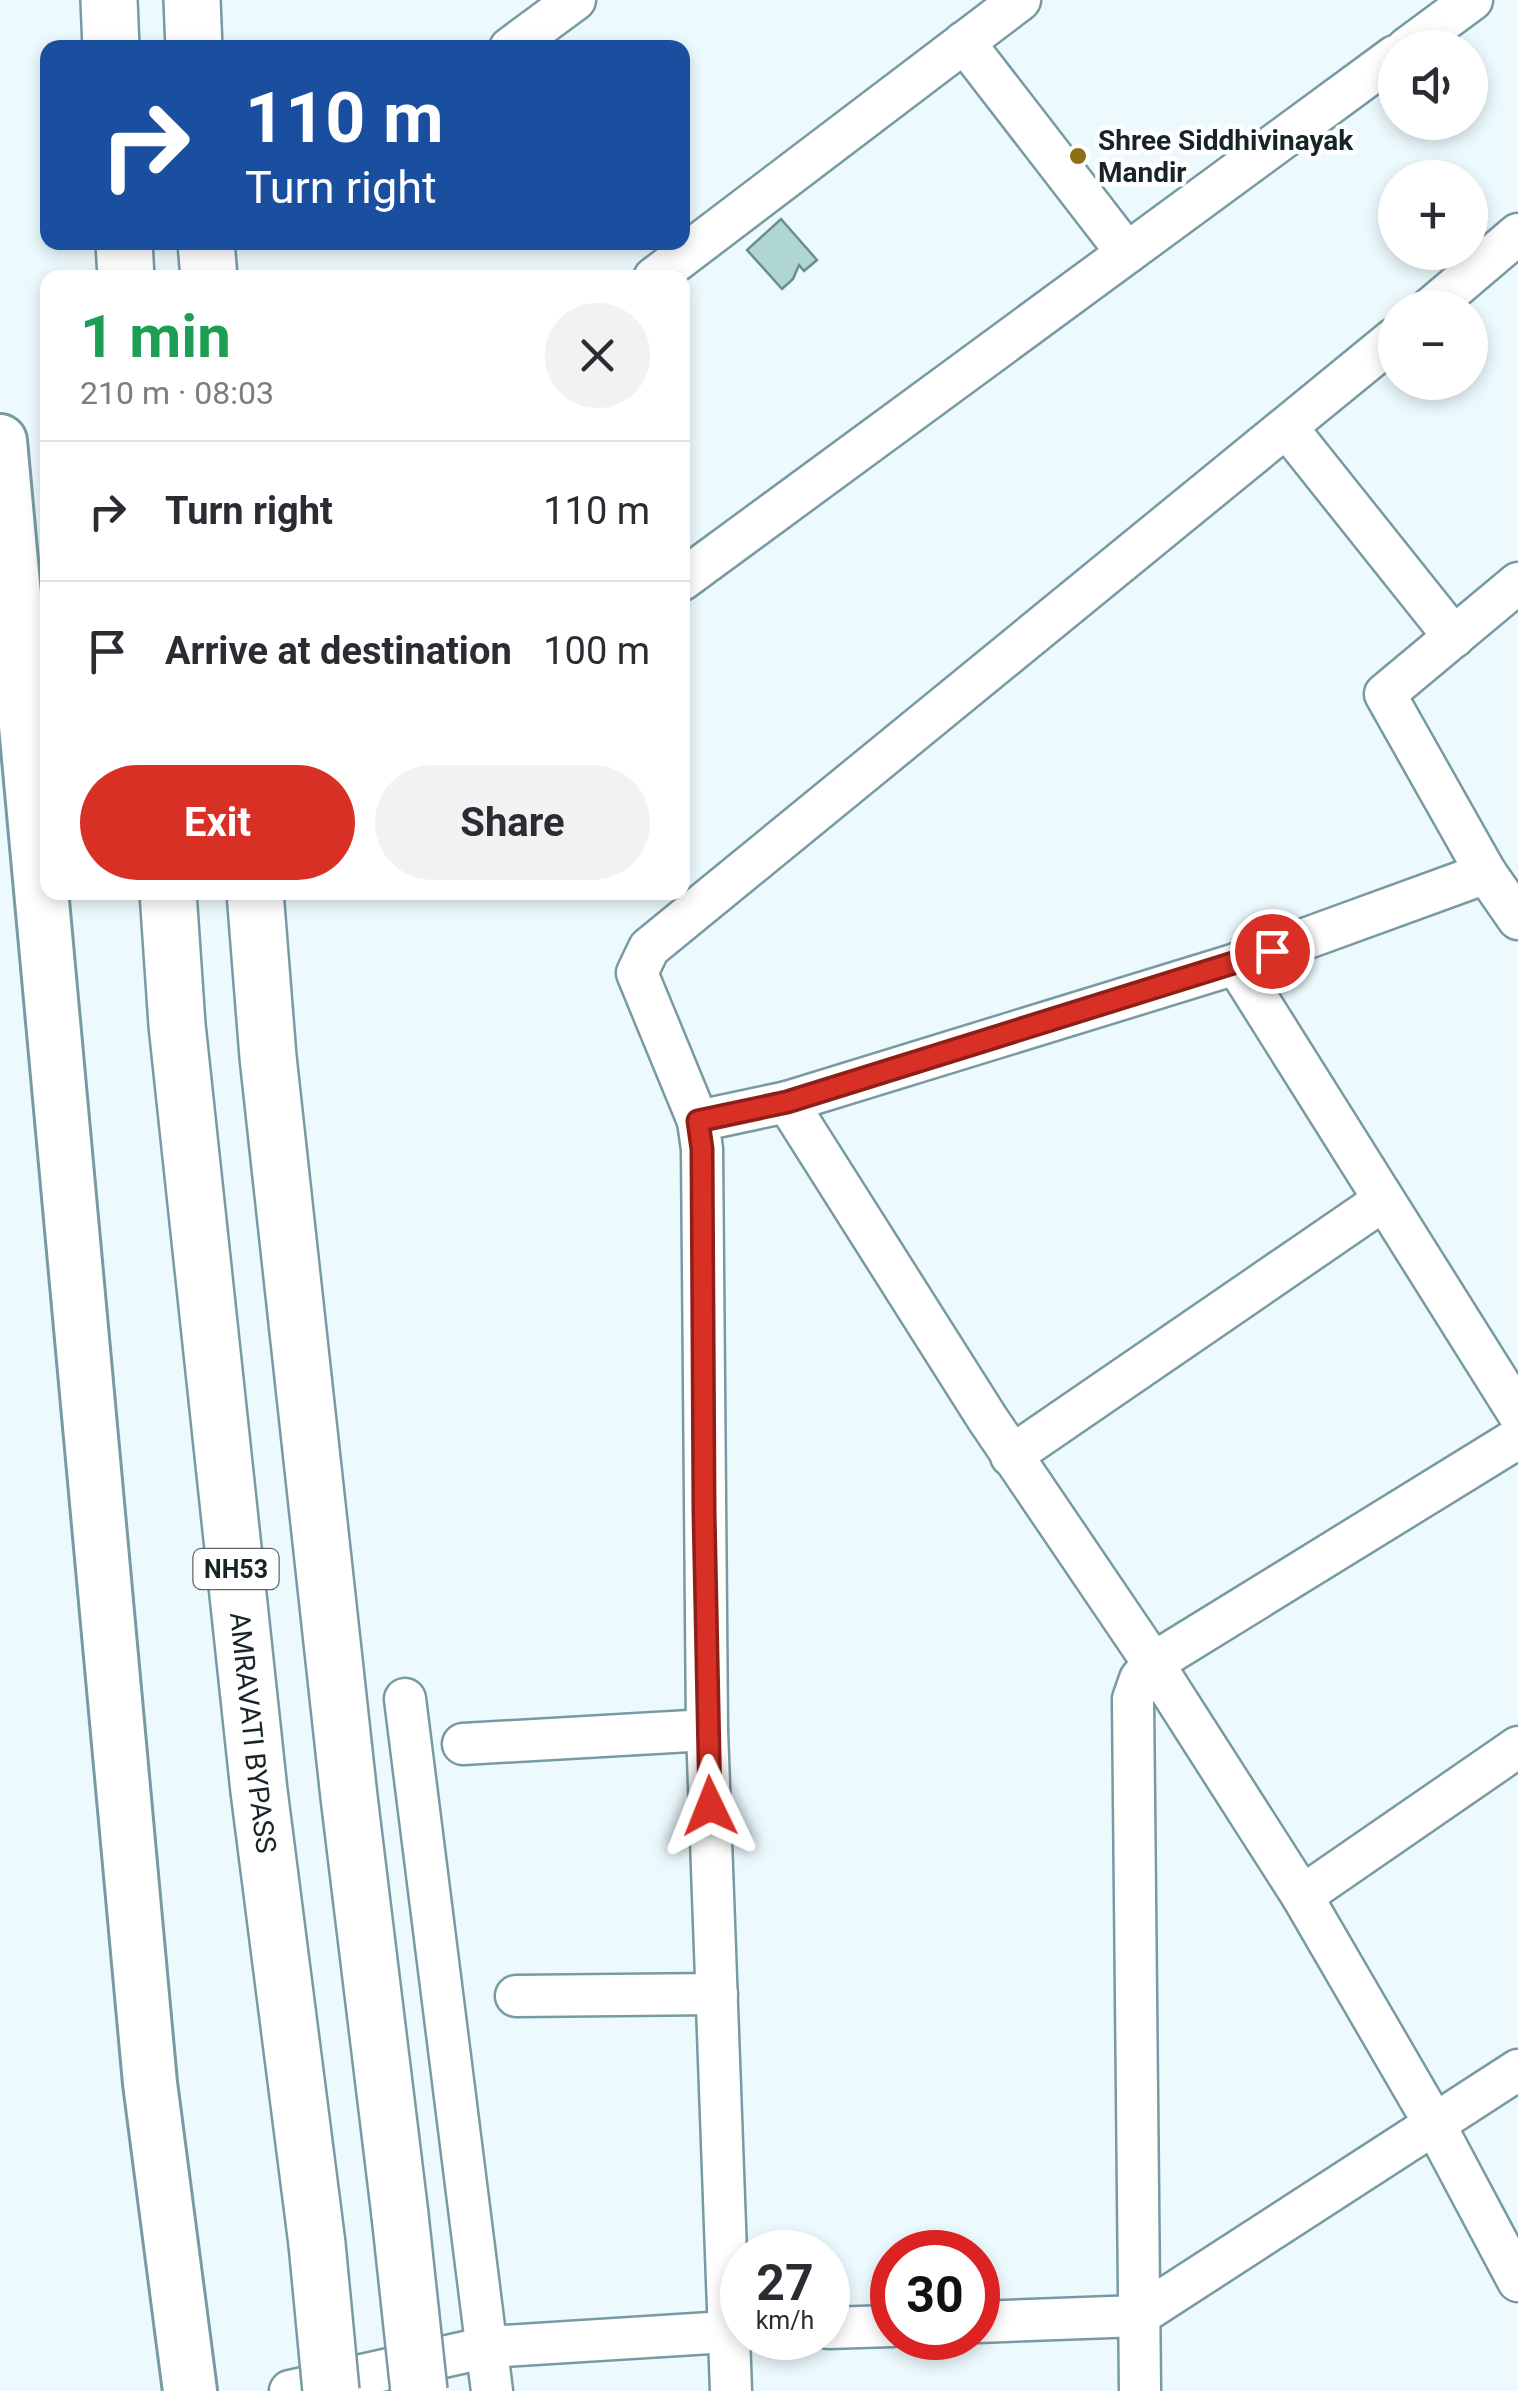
<!DOCTYPE html>
<meta charset="utf-8">
<style>
:root{--surface:#fff;--page:#f2f2f3;--text:#2b2b33;--muted:#7c7c81;--line:#e1e1e2;--accent:#d93025}
body{margin:0;font-family:Roboto,sans-serif;background:var(--page);color:var(--text);height:100vh;display:flex;flex-direction:column;font-size:38px;white-space:nowrap}
*{box-sizing:border-box;margin:0}
p{font-size:32px;color:var(--muted)}
.icon{flex:none;width:55px;height:55px;fill:none;stroke:currentColor;stroke-width:2;stroke-linecap:round;stroke-linejoin:round}
.map{position:relative;flex:1;overflow:hidden}
.panel{position:absolute;left:40px;top:270px;width:650px;height:630px;display:flex;flex-direction:column;background:var(--surface);border-radius:20px;box-shadow:0 5px 15px #0003}
.panel>*{flex:none}
.top-card{position:absolute;left:40px;top:40px;width:650px;height:210px;border-radius:20px;box-shadow:0 5px 15px #0003;background:#1a4fa0;color:#fff;overflow:hidden}
.controls{position:absolute;left:1378px;top:30px;display:grid;gap:20px}
.controls a{display:grid;place-items:center;width:110px;height:110px;border-radius:50%;background:var(--surface);box-shadow:0 5px 15px #0003;font-size:50px}
.speed{position:absolute;left:720px;top:2230px;display:flex;gap:20px;font-size:50px;font-weight:700;text-align:center}
.speed>*{display:grid;place-content:center;width:130px;height:130px;border-radius:50%;background:var(--surface);box-shadow:0 5px 15px #0003;line-height:1}
.speed small{font-size:25px;font-weight:400}
.speed .limit{border:15px solid #d22;background:#fff;color:#111}
.pin{position:absolute;display:grid;place-items:center;width:85px;height:85px;color:#fff;margin:-42px;border:5px solid #fff;border-radius:50%;box-shadow:0 2px 10px #0007}
.me{position:absolute;width:110px;margin:-55px;rotate:358deg;stroke-linejoin:round;filter:drop-shadow(0 0 8px #0008)}
.turn{display:flex;align-items:center;gap:35px;height:210px;padding:0 40px;font-size:45px}
.turn .icon{width:130px;height:130px;stroke-width:2.5}
.turn b{display:block;font-size:70px;line-height:85px}
.round{display:grid;place-items:center;flex:none;width:105px;height:105px;border-radius:52px;background:var(--page)}
.summary{display:flex;align-items:center;justify-content:space-between;height:170px;padding:0 40px}
h1{font-size:60px;font-weight:700;line-height:75px;color:#1e9e55}
.cta{display:flex;gap:20px;margin-top:auto;padding:20px 40px}
.cta a{flex:1;height:115px;border-radius:60px;background:var(--accent);color:#fff;font-size:40px;font-weight:700;line-height:115px;text-align:center}
.cta a+a{background:var(--page);color:var(--text)}
ul{padding:0;list-style:none}
li{display:flex;align-items:center;gap:30px;height:140px;padding:0 40px;border-top:2px solid var(--line)}
li div{flex:1}
li b{display:block;font-size:38px}
li em{font-style:normal}
.map>svg:first-child{display:block}
.building{fill:#b0d6d3;stroke:#6a8e8b;stroke-width:2.5}
.lines{fill:none;stroke-linecap:round;stroke-linejoin:round}
.minor-casing{stroke:#789aa3;stroke-width:45}
.major-casing{stroke:#789aa3;stroke-width:58}
.highway-casing{stroke:#789aa3;stroke-width:60}
.minor{stroke:#fff;stroke-width:40}
.major{stroke:#fff;stroke-width:52}
.highway{stroke:#fff;stroke-width:55}
.highway-bridge-casing{stroke:#789aa3;stroke-width:60;stroke-linecap:butt}
.highway-bridge{stroke:#fff;stroke-width:55}
.route-casing{stroke:#8d1f18;stroke-width:25}
.route{stroke:#d93025;stroke-width:18}
.poi-dot{fill:#8e7014;stroke:#fff;stroke-width:4}
.labels{text-anchor:middle;dominant-baseline:central;stroke-width:9;stroke-linejoin:round;paint-order:stroke}
.shield{fill:#fff;stroke:#5d6668;stroke-width:2.5}
.shield-label{font-size:25px;font-weight:bold;fill:#172528}
.poi-label{font-size:28px;font-weight:bold;fill:#172528;stroke:#fff;text-anchor:start}
.street-label{font-size:28px;fill:#172528;stroke:#fff}
</style>
<div class="map">
<svg width="1518" height="2391" viewBox="0 0 1518 2391">
<rect width="100%" height="100%" fill="#ecfafe"/>
<path class="building" d="M781,219L817,260L804,271L799,265L793,279L782,289L747,250Z"/>
<g class="lines">
<g class="minor-casing">
<g id="minor">
<path d="M964,42L1127,253"/>
<path d="M510,48L575,0"/>
<path d="M1407,48L1472,0"/>
<path d="M654,278L1020,0"/>
<path d="M1431,308L1518,234"/>
<path d="M1288,429L1454,637"/>
<path d="M682,580L1395,56"/>
<path d="M1518,583L1385,694L1486,873L1518,919"/>
<path d="M1236,964L1518,1413"/>
<path d="M787,1102L987,1418L1153,1663L1302,1896L1435,2125L1518,2281"/>
<path d="M698,1121L637,973L649,948L1395,338"/>
<path d="M1011,1456L1384,1200"/>
<path d="M405,1699L492,2391"/>
<path d="M463,1744L707,1730"/>
<path d="M1302,1896L1518,1747"/>
<path d="M516,1996L717,1994"/>
<path d="M978,2322L1138,2316L1518,2070"/>
<path d="M828,2328L892,2326"/>
<path d="M290,2391L488,2347L742,2331"/>
<path d="M731,2391L707,1730L702,1149L698,1121L787,1102L1236,964L1486,873"/>
<path d="M1140,2391L1133,1699L1140,1679L1153,1663L1518,1438"/>
</g>
</g>
<g class="major-casing">
<path id="major" d="M0,441L150,2083L190,2391"/>
</g>
<g class="highway-casing">
<g id="highway">
<path d="M109,0L111,48"/>
<path d="M192,0L194,48"/>
<path d="M124,242L126,278"/>
<path d="M206,242L209,278"/>
<path id="s1" d="M168,892L177,1025L259,1791L317,2244"/>
<path d="M255,892L268,1057L349,1797L400,2215"/>
</g>
</g>
<use href="#minor" class="minor"/>
<use href="#major" class="major"/>
<use href="#highway" class="highway"/>
<g class="highway-bridge-casing">
<g id="highway-bridge">
<path d="M400,2215L419,2391"/>
<path d="M317,2244L331,2391"/>
</g>
</g>
<use href="#highway-bridge" class="highway-bridge"/>
</g>
<g class="lines">
<g class="route-casing">
<path id="route" d="M710,1806L704,1511L702,1149L698,1121L787,1102L1272,951"/>
</g>
<use href="#route" class="route"/>
</g>
<circle class="poi-dot" cx="1078" cy="156" r="10"/>
<g class="labels">
<rect class="shield" x="193.5" y="1549" width="85" height="40" rx="8"/>
<g class="shield-label">
<text x="236" y="1569">NH53</text>
</g>
<g class="poi-label">
<text x="1098" y="140">Shree Siddhivinayak<tspan x="1098" dy="32">Mandir</tspan></text>
</g>
<g class="street-label">
<text stroke="none"><textPath href="#s1" startOffset="845">AMRAVATI BYPASS</textPath></text>
</g>
</g>
</svg>
<div class="controls">
<a><svg class="icon" aria-label="sound" viewBox="0 0 24 24"><path d="M4 9h4l5-4v14l-5-4H4zM17 9q2 3 0 6"/></svg></a>
<a>+</a>
<a>−</a>
</div>
<div class="speed"><div>27<small>km/h</small></div><div class="limit">30</div></div>
<div class="pin" style="left:1272px;top:951px;background:#d93025"><svg class="icon" aria-label="arrive" viewBox="0 0 24 24"><path d="M6 21V4h12l-3 4 3 4H6"/></svg></div>
<svg class="me" style="left:710px;top:1806px" viewBox="-20 -20 40 40"><path d="M0-17L14 15 0 8-14 15z" fill="#d93025" stroke="#fff" stroke-width="4"/></svg>
<div class="top-card">
<div class="turn"><svg class="icon" aria-label="right" viewBox="0 0 24 24"><path d="M7 20v-9h11M14 6l5 5-5 5"/></svg><div><b>110 m</b>Turn right</div></div>
</div>
<section class="panel">
<div class="summary"><div><h1>1 min</h1><p>210 m · 08:03</p></div><a class="round"><svg class="icon" aria-label="close" viewBox="0 0 24 24"><path d="M6 6l12 12M18 6L6 18"/></svg></a></div>
<ul>
<li><svg class="icon" aria-label="right" viewBox="0 0 24 24"><path d="M7 20v-9h11M14 6l5 5-5 5"/></svg><div><b>Turn right</b></div><em>110 m</em></li>
<li><svg class="icon" aria-label="arrive" viewBox="0 0 24 24"><path d="M6 21V4h12l-3 4 3 4H6"/></svg><div><b>Arrive at destination</b></div><em>100 m</em></li>
</ul>
<div class="cta"><a>Exit</a><a>Share</a></div>
</section>
</div>
